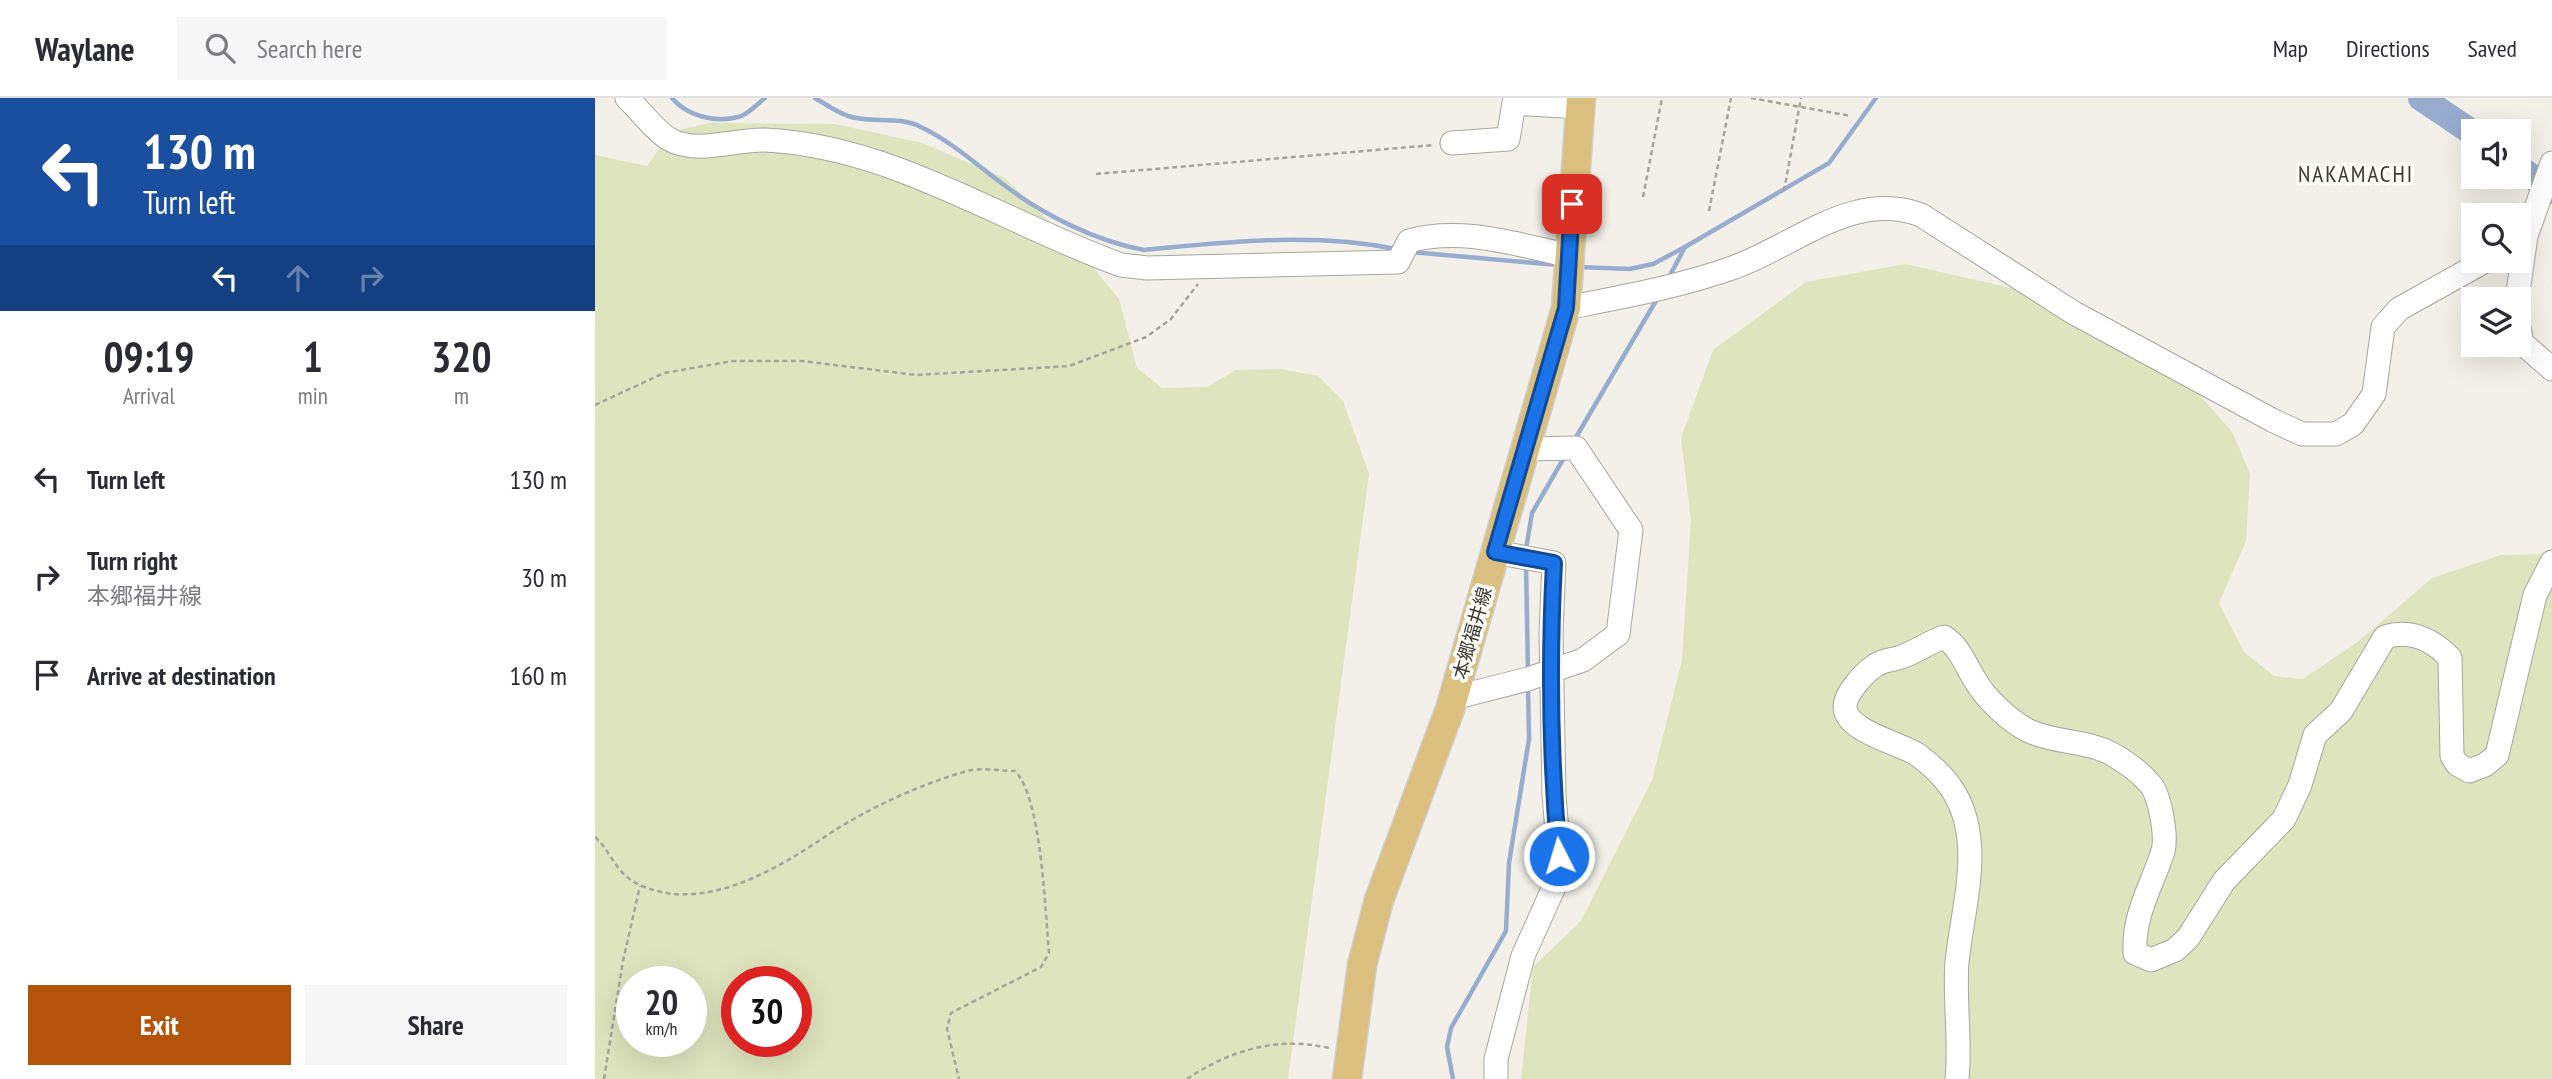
<!DOCTYPE html>
<meta charset="utf-8">
<style>
:root{--surface:#fff;--page:#f7f7f7;--text:#2b2b33;--muted:#7c7c81;--line:#e1e1e2;--accent:#b45309}
body{margin:0;font-family:"PT Sans Narrow","Noto Sans JP",sans-serif;background:var(--page);color:var(--text);height:100vh;display:flex;flex-direction:column;font-size:26px;white-space:nowrap}
*{box-sizing:border-box;margin:0}
p{font-size:23px;color:var(--muted)}
.icon{flex:none;width:38px;height:38px;fill:none;stroke:currentColor;stroke-width:2;stroke-linecap:round;stroke-linejoin:round}
.map{position:relative;flex:1;overflow:hidden}
.side{display:flex;flex-direction:column;background:var(--surface);width:595px}
.side>*{flex:none}
.top-card{background:#1a4fa0;color:#fff;overflow:hidden}
.buttons{position:absolute;left:1866px;top:21px;display:grid;gap:14px}
.buttons a{display:grid;place-items:center;width:70px;height:70px;border-radius:0px;background:var(--surface);box-shadow:0 7px 28px #0002;font-size:35px}
.speed{position:absolute;left:21px;top:868px;display:flex;gap:14px;font-size:35px;font-weight:700;text-align:center}
.speed>*{display:grid;place-content:center;width:91px;height:91px;border-radius:50%;background:var(--surface);box-shadow:0 7px 28px #0002;line-height:1}
.speed small{font-size:18px;font-weight:400}
.speed .limit{border:10px solid #d22;background:#fff;color:#111}
.pin{position:absolute;display:grid;place-items:center;width:60px;height:60px;color:#fff;margin:-30px;border-radius:14px;box-shadow:0 4px 10px #0006}
.me{position:absolute;width:77px;margin:-38px;rotate:355deg;stroke-linejoin:round;filter:drop-shadow(0 0 5px #0008)}
.turn{display:flex;align-items:center;gap:24px;height:147px;padding:0 28px;font-size:32px}
.turn .icon{width:91px;height:91px;stroke-width:2.5}
.turn b{display:block;font-size:49px;line-height:60px}
.lanes{display:flex;align-items:center;height:66px;padding:0 28px;background:#0003;justify-content:center;gap:35px;direction:ltr}
.lanes .off{opacity:.35}
.eta{display:flex;justify-content:space-evenly;align-items:center;height:119px;text-align:center}
.eta b{font-size:42px;font-weight:800;line-height:49px}
.cta{display:flex;gap:14px;margin-top:auto;padding:14px 28px}
.cta a{flex:1;height:80px;border-radius:0px;background:var(--accent);color:#fff;font-size:28px;font-weight:800;line-height:80px;text-align:center}
.cta a+a{background:var(--page);color:var(--text)}
ul{padding:0;list-style:none}
li{display:flex;align-items:center;gap:21px;height:98px;padding:0 28px}
li div{flex:1}
li b{display:block;font-size:26px}
li em{font-style:normal}
header{display:flex;align-items:center;gap:42px;box-sizing:border-box;height:98px;padding:0 35px;background:var(--surface);border-bottom:2px solid var(--line)}
header strong{font-size:33px}
nav{display:flex;gap:38px;margin-inline-start:auto;font-size:24px}
.search{width:490px;height:63px;background:var(--page);display:flex;align-items:center;gap:18px;box-sizing:border-box;padding:0 24px;border-radius:0px;color:var(--muted);font-size:26px}
main{display:flex;flex:1;min-height:0}
.map>svg:first-child{display:block}
.green{fill:#dee4bd;fill-rule:evenodd}
.lines{fill:none;stroke-linecap:round;stroke-linejoin:round}
.stream{stroke:#97accf;stroke-width:4.5}
.river{stroke:#97accf;stroke-width:26}
.minor-casing{stroke:#a8a69f;stroke-width:25}
.major-casing{stroke:#d0cfcf;stroke-width:31}
.path{stroke:#a6a49f;stroke-width:2.5;stroke-dasharray:5 3.5;stroke-linecap:butt}
.minor{stroke:#fff;stroke-width:23}
.major{stroke:#dbbf7e;stroke-width:28}
.route-casing{stroke:#114b97;stroke-width:18}
.route{stroke:#1a73e8;stroke-width:12}
.labels{text-anchor:middle;dominant-baseline:central;stroke-width:7;stroke-linejoin:round;paint-order:stroke}
.street-label{font-size:19px;fill:#3a3936;stroke:#fffdf7}
.quarter-label{font-size:23px;letter-spacing:2px;fill:#3d3b35;stroke:#fffdf7}
</style>
<header>
<strong>Waylane</strong>
<div class="search"><svg class="icon" aria-label="search" viewBox="0 0 24 24"><circle cx="10" cy="10" r="6"/><path d="M15 15l6 6"/></svg>Search here</div>
<nav><a>Map</a><a>Directions</a><a>Saved</a></nav>
</header>
<main>
<section class="side">
<div class="top-card">
<div class="turn"><svg class="icon" aria-label="left" viewBox="0 0 24 24"><path d="M17 20v-9H6M10 6l-5 5 5 5"/></svg><div><b>130 m</b>Turn left</div></div>
<div class="lanes"><svg class="icon" aria-label="left" viewBox="0 0 24 24"><path d="M17 20v-9H6M10 6l-5 5 5 5"/></svg><svg class="icon off" aria-label="ahead" viewBox="0 0 24 24"><path d="M12 20V5M6 11l6-6 6 6"/></svg><svg class="icon off" aria-label="right" viewBox="0 0 24 24"><path d="M7 20v-9h11M14 6l5 5-5 5"/></svg></div>
</div>
<div class="eta">
<div><b>09:19</b><p>Arrival</p></div>
<div><b>1</b><p>min</p></div>
<div><b>320</b><p>m</p></div>
</div>
<ul>
<li><svg class="icon" aria-label="left" viewBox="0 0 24 24"><path d="M17 20v-9H6M10 6l-5 5 5 5"/></svg><div><b>Turn left</b></div><em>130 m</em></li>
<li><svg class="icon" aria-label="right" viewBox="0 0 24 24"><path d="M7 20v-9h11M14 6l5 5-5 5"/></svg><div><b>Turn right</b><p>本郷福井線</p></div><em>30 m</em></li>
<li><svg class="icon" aria-label="arrive" viewBox="0 0 24 24"><path d="M6 21V4h12l-3 4 3 4H6"/></svg><div><b>Arrive at destination</b></div><em>160 m</em></li>
</ul>
<div class="cta"><a>Exit</a><a>Share</a></div>
</section>
<div class="map">
<svg width="1957" height="981" viewBox="0 0 1957 981">
<rect width="100%" height="100%" fill="#f2f0e8"/>
<g class="green">
<path d="M113,25L240,26L327,45L410,80L487,156L524,201L542,270L567,290L612,289L641,272L686,271L723,278L748,303L774,376L693,981H0V57L52,68L76,34ZM37,884H96V943H37ZM142,884H201V943H142Z"/>
<path d="M1310,166L1425,192L1570,258L1638,335L1655,376L1651,443L1624,505L1649,554L1679,578L1708,581L1764,543L1837,480L1906,457L1957,456V981H926L938,869L986,823L1057,682L1087,562L1096,422L1086,340L1118,252L1211,184Z"/>
</g>
<g class="lines">
<g class="stream">
<path d="M77,0C92,18 120,25 143,19C153,17 162,6 170,0"/>
<path d="M220,0C230,6 242,14 253,18C277,26 302,17 326,29C357,44 382,67 409,87C449,117 500,143 549,152C633,144 717,134 801,151"/>
<path d="M816,154L962,167"/>
<path d="M983,169L1035,171L1058,166L1090,149L1234,65L1281,0"/>
<path d="M1073,181L1090,149"/>
<path d="M980,341L1062,201"/>
<path d="M931,451L937,415L970,358"/>
<path d="M931,467L933,574"/>
<path d="M858,981L852,949L856,930L911,833L914,765L934,641L933,590"/>
</g>
<g class="river">
<path d="M1826,0L1878,35"/>
<path d="M1923,69L1957,93"/>
</g>
<g class="minor-casing">
<g id="minor">
<path d="M32,0C45,12 59,32 74,41C101,57 141,41 170,42C298,48 409,125 526,167L552,170L803,164L814,143C867,128 923,147 976,158"/>
<path d="M857,45L913,41L919,5L985,9"/>
<path d="M1922,201L1931,138L1957,65"/>
<path d="M971,210C1027,199 1083,189 1137,170C1198,149 1258,91 1326,117L1479,215L1677,322L1707,336H1741L1758,326L1779,296L1788,229L1804,211L1890,163"/>
<path d="M1923,225L1927,245L1957,271"/>
<path d="M900,454L959,465L956,534L959,697L964,758L959,789L928,858L901,961V981"/>
<path d="M858,600L933,581L988,562L1023,536L1036,432L981,350L930,351"/>
<path d="M1362,981C1366,942 1359,902 1362,864C1368,805 1393,734 1351,683C1344,674 1332,664 1323,657C1306,645 1251,634 1250,609C1250,595 1270,574 1281,567C1288,562 1298,562 1306,559C1321,554 1334,544 1349,539C1364,548 1371,568 1380,582C1391,601 1414,623 1434,633C1459,645 1491,642 1517,656C1529,663 1546,675 1555,686C1565,696 1572,739 1568,753C1557,788 1538,816 1540,855L1556,862L1580,852L1593,840L1629,783L1689,721L1705,687L1720,637L1746,613L1790,539C1815,531 1838,542 1855,560L1857,658L1862,666L1874,673L1890,667L1902,657L1940,497L1957,464"/>
</g>
</g>
<g class="major-casing">
<path id="major" d="M752,981L767,867L784,802L855,611L971,210L986,0"/>
</g>
<g class="path">
<path d="M1156,0L1256,18"/>
<path d="M501,76L839,47"/>
<path d="M1189,93L1206,0"/>
<path d="M1048,99L1067,0"/>
<path d="M1114,113L1136,0"/>
<path d="M0,307L69,275L138,263H207L321,277L474,268L551,239L576,221L603,186"/>
<path d="M0,739C18,755 19,776 47,788C109,814 177,774 228,740C271,711 323,687 372,673C386,669 405,673 420,673C447,700 450,814 454,855L446,869L356,915L352,931L364,981"/>
<path d="M9,981L28,863L45,788"/>
<path d="M592,981C635,952 683,938 734,950"/>
</g>
<use href="#minor" class="minor"/>
<use href="#major" class="major"/>
</g>
<g class="lines">
<g class="route-casing">
<path id="route" d="M964,758C955,661 954,562 959,465L900,454L971,210L977,106"/>
</g>
<use href="#route" class="route"/>
</g>
<g class="labels">
<g class="street-label">
<text transform="translate(877 535) rotate(-74)">本郷福井線</text>
</g>
<g class="quarter-label">
<text x="1761" y="75">NAKAMACHI</text>
</g>
</g>
</svg>
<div class="buttons">
<a><svg class="icon" aria-label="sound" viewBox="0 0 24 24"><path d="M4 9h4l5-4v14l-5-4H4zM17 9q2 3 0 6"/></svg></a>
<a><svg class="icon" aria-label="search" viewBox="0 0 24 24"><circle cx="10" cy="10" r="6"/><path d="M15 15l6 6"/></svg></a>
<a><svg class="icon" aria-label="layers" viewBox="0 0 24 24"><path d="M12 4l9 5-9 5-9-5zM3 14l9 5 9-5"/></svg></a>
</div>
<div class="speed"><div>20<small>km/h</small></div><div class="limit">30</div></div>
<div class="pin" style="left:977px;top:106px;background:#d93025"><svg class="icon" aria-label="arrive" viewBox="0 0 24 24"><path d="M6 21V4h12l-3 4 3 4H6"/></svg></div>
<svg class="me" style="left:964px;top:758px" viewBox="-20 -20 40 40"><circle r="17" fill="#1a73e8" stroke="#fff" stroke-width="3"/><path d="M0-11L8 9 0 5-8 9z" fill="#fff"/></svg>
</div>
</main>
